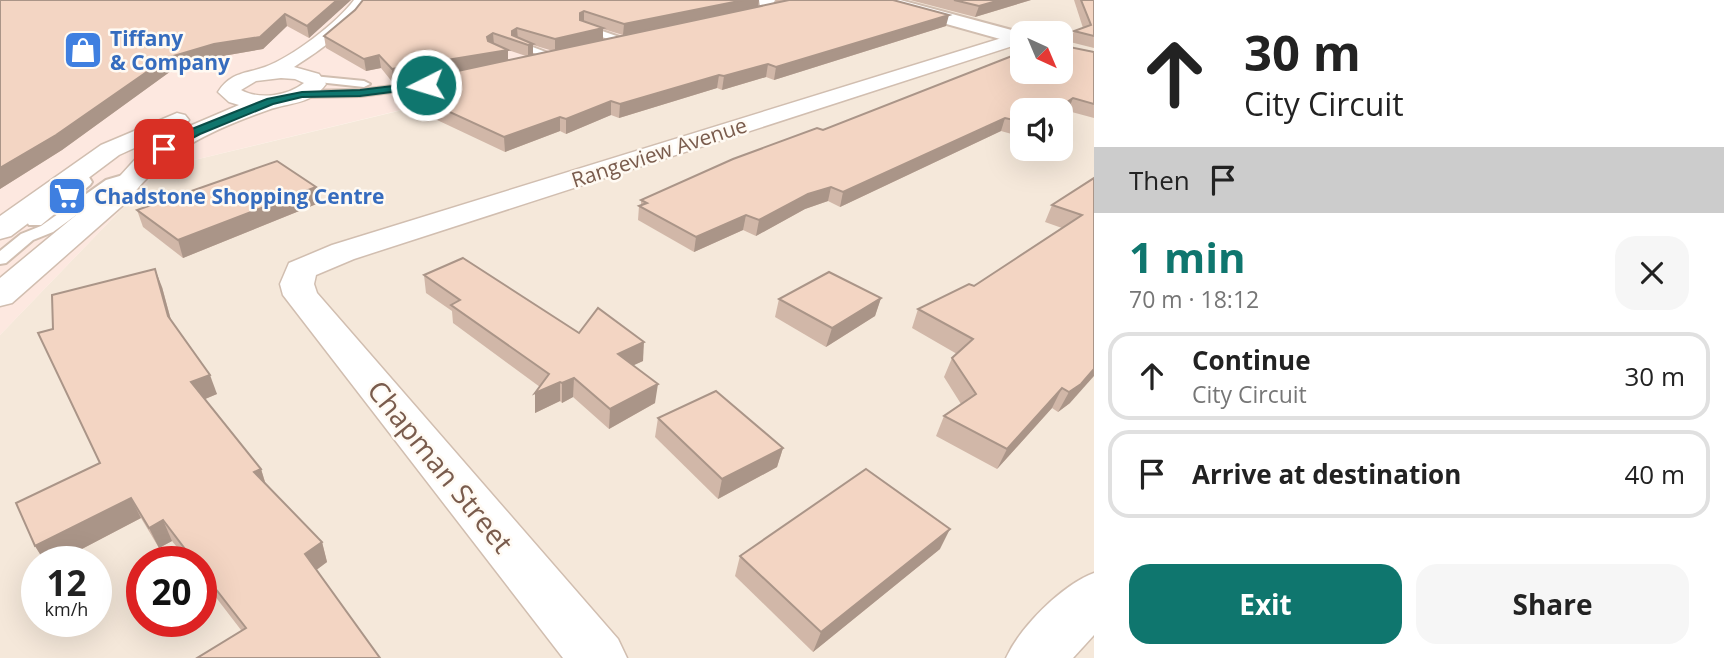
<!DOCTYPE html>
<meta charset="utf-8">
<style>
:root{--surface:#fff;--page:#f6f6f6;--text:#222;--muted:#767676;--line:#e0e0e0;--accent:#0f766e}
body{margin:0;font-family:"Open Sans",sans-serif;background:var(--page);color:var(--text);height:100vh;display:flex;flex-direction:column;font-size:26px;white-space:nowrap}
*{box-sizing:border-box;margin:0}
p{font-size:23px;color:var(--muted)}
.icon{flex:none;width:38px;height:38px;fill:none;stroke:currentColor;stroke-width:2;stroke-linecap:round;stroke-linejoin:round}
.map{position:relative;flex:1;overflow:hidden}
.side{display:flex;flex-direction:column;background:var(--surface);width:630px}
.side>*{flex:none}
.top-card{background:#fff;color:var(--text);overflow:hidden}
.needle{width:46px;rotate:136deg}
.controls{position:absolute;left:1010px;top:21px;display:grid;gap:14px}
.controls a{display:grid;place-items:center;width:63px;height:63px;border-radius:14px;background:var(--surface);box-shadow:0 7px 28px #0002;font-size:35px}
.speed{position:absolute;left:21px;top:546px;display:flex;gap:14px;font-size:35px;font-weight:700;text-align:center}
.speed>*{display:grid;place-content:center;width:91px;height:91px;border-radius:50%;background:var(--surface);box-shadow:0 7px 28px #0002;line-height:1}
.speed small{font-size:18px;font-weight:400}
.speed .limit{border:10px solid #d22;background:#fff;color:#111}
.pin{position:absolute;display:grid;place-items:center;width:60px;height:60px;color:#fff;margin:-30px;border-radius:14px;box-shadow:0 4px 10px #0006}
.me{position:absolute;width:77px;margin:-38px;rotate:265deg;stroke-linejoin:round;filter:drop-shadow(0 0 5px #0008)}
.turn{display:flex;align-items:center;gap:24px;height:147px;padding:0 35px;font-size:32px}
.turn .icon{width:91px;height:91px;stroke-width:2.5}
.turn b{display:block;font-size:49px;line-height:60px}
.then{display:flex;align-items:center;height:66px;padding:0 35px;background:#0003;gap:14px;font-size:26px}
.round{display:grid;place-items:center;flex:none;width:74px;height:74px;border-radius:21px;background:var(--page)}
.head{display:flex;align-items:center;justify-content:space-between;height:119px;padding:0 35px}
h1{font-size:42px;font-weight:700;line-height:52px;color:var(--accent)}
.primary-button{display:flex;gap:14px;margin-top:auto;padding:14px 35px}
.primary-button a{flex:1;height:80px;border-radius:21px;background:var(--accent);color:#fff;font-size:28px;font-weight:700;line-height:80px;text-align:center}
.primary-button a+a{background:var(--page);color:var(--text)}
ul{padding:0;list-style:none}
li{display:flex;align-items:center;gap:21px;height:88px;margin:0 14px 10px;padding:0 21px;border:4px solid var(--line);border-radius:21px}
li div{flex:1}
li b{display:block;font-size:26px}
li em{font-style:normal}
main{display:flex;flex:1;min-height:0}
.map>svg:first-child{display:block}
.residential{fill:#f5e8da;fill-rule:evenodd}
.commercial{fill:#fde8e0}
.lines{fill:none;stroke-linecap:round;stroke-linejoin:round}
.service-casing{stroke:#d1beb0;stroke-width:4}
.minor-casing{stroke:#d1beb0;stroke-width:3}
.tertiary-casing{stroke:#d1beb0;stroke-width:4}
.service{fill:#fff;fill-rule:evenodd}
.minor{fill:#fff;fill-rule:evenodd}
.tertiary{fill:#fff;fill-rule:evenodd}
.wall{fill:#d1b7a8;fill-rule:evenodd}
.shaded-wall{fill:#aa9588}
.building{fill:#f3d5c3;stroke:#aa9588;stroke-width:2}
.route{fill:#0f766e;stroke:#0a4d48;stroke-width:2}
.labels{text-anchor:middle;dominant-baseline:central;stroke-width:5;stroke-linejoin:round;paint-order:stroke}
.far-shop-label{font-size:21px;font-weight:bold;fill:#366cbe;stroke:#fffaf3;text-anchor:start}
.far-street-label{font-size:21px;fill:#7a5c4d;stroke:#fffaf3}
.near-street-label{font-size:28px;fill:#7a5c4d;stroke:#fffaf3}
</style>
<main>
<div class="map">
<svg width="1094" height="658" viewBox="0 0 1094 658">
<rect width="100%" height="100%" fill="#fdf6ec"/>
<path class="residential" d="M861,0H1094V658H0V335L161,168ZM1022,33H1060V72H1022ZM1022,110H1060V149H1022ZM37,562H96V621H37ZM142,562H201V621H142Z"/>
<path class="commercial" d="M0,0H831L725,32L161,168L0,335Z"/>
<g class="lines">
<g class="service-casing">
<g id="service">
<path d="M585,25L625,39L627,41L622,44L582,30V26Z"/>
<path d="M516,43H522L559,57L554,60L516,47Z"/>
<path d="M313,76L364,81L370,84L364,87L309,81L308,79Z"/>
<path d="M426,82L432,85L430,87L360,96L302,97L296,94L302,91L360,90Z"/>
<path d="M79,168L84,169L92,182L90,185L41,225H29L27,222L29,219L77,181L72,172Z"/>
<path d="M130,173L137,177L116,186L53,232L33,240L6,263L0,264V251L21,234L41,226L106,180Z"/>
</g>
</g>
<g class="minor-casing">
<g id="minor">
<path d="M354,0H370C352,28 322,49 294,67L319,74L326,84C311,105 290,102 268,110C215,129 163,151 130,199L12,303L0,306V278L110,187L140,154L178,131L239,105L229,102L218,92C231,72 245,74 265,67C292,57 337,23 354,0ZM281,78L295,79L304,83C288,96 259,100 241,90L256,81Z"/>
<path d="M1018,33H1022V43L354,259L316,275L314,284L317,293L618,639L627,658H563L283,295L280,284L289,263L332,245Z"/>
<path d="M177,113L185,115L189,120L185,125L119,155L11,236L0,239V216L101,145Z"/>
<path d="M1094,573V635L1073,658H1006C1020,627 1062,585 1094,573Z"/>
</g>
</g>
<g class="tertiary-casing">
<g id="tertiary">
<path d="M759,0H775L772,6H760Z"/>
<path d="M873,0H900L1023,33L1022,45L875,4Z"/>
</g>
</g>
<use href="#service" class="service"/>
<use href="#minor" class="minor"/>
<use href="#tertiary" class="tertiary"/>
</g>
<g class="wall">
<path d="M0,0H351L309,38L287,26L263,49L217,57L171,71L62,150L0,189Z"/>
<path d="M776,0H893L946,26L774,80L766,77L722,90L717,88L619,118L611,115L566,134L560,131L505,152L418,111L401,92L400,81L393,83L381,68L366,71L326,48L324,36L355,10L758,7L776,3ZM603,29L623,35L603,40ZM533,45L553,51L533,55ZM508,50L526,56L508,60Z"/>
<path d="M910,0H1031L975,17Z"/>
<path d="M1074,0H1094V48L1070,42L1074,31L1083,28Z"/>
<path d="M1064,46L1094,52V118L1068,111L1022,110V137L1001,131L840,207L828,201L805,209L756,236L743,230L694,252L638,220L639,206L641,205V200L823,130Z"/>
<path d="M1094,178L1070,403L1058,412L1052,408L997,469L936,436L944,416L961,404L944,377L952,358L957,354L912,328L918,309L974,286L1062,228L1045,222L1052,205Z"/>
<path d="M316,187L319,203L183,258L143,227L137,210Z"/>
<path d="M424,275L579,333L643,361L633,365L655,403L609,429L573,397L562,403L560,401L535,413L540,387L453,323L452,311L426,293Z"/>
<path d="M162,287L171,320L217,394L205,399L261,469L266,485L322,542L327,562L316,570L380,658L241,630L201,578V562H189L172,541L159,548L141,518L57,562H45L35,546L100,463Z"/>
<path d="M881,298L875,316L826,347L775,317L779,299Z"/>
<path d="M658,418L783,448L777,467L718,499L655,437Z"/>
<path d="M940,549L813,652L735,576L740,556Z"/>
</g>
<g class="shaded-wall">
<path d="M337,0H351L309,38L307,26Z"/>
<path d="M744,0H759L758,8L623,35L624,24Z"/>
<path d="M1000,0H1031L975,17L979,6Z"/>
<path d="M584,11V23L580,24V13Z"/>
<path d="M285,14L287,26L263,49L217,57L171,71L62,150L0,189V168L167,58L214,44Z"/>
<path d="M949,15L946,26L774,80L776,67Z"/>
<path d="M517,28L518,40L512,39V31Z"/>
<path d="M603,28V40L555,51V39Z"/>
<path d="M493,33L494,45L487,49V37Z"/>
<path d="M533,44V56L528,57V45Z"/>
<path d="M508,50V62L402,81L400,79V81L393,83L392,69Z"/>
<path d="M379,55L381,68L366,71L364,59Z"/>
<path d="M768,64L766,77L722,90L724,76Z"/>
<path d="M719,75L717,88L619,118L620,104Z"/>
<path d="M1073,98L1068,111L1060,116V110H1055Z"/>
<path d="M611,101V115L566,134V119Z"/>
<path d="M560,117V131L505,152L504,137Z"/>
<path d="M1005,118L1001,131L840,207L843,192Z"/>
<path d="M316,187L319,203L183,258L178,240Z"/>
<path d="M831,187L828,201L805,209L756,236L759,220L808,194Z"/>
<path d="M746,215L743,230L694,252L696,237Z"/>
<path d="M155,269L162,287L175,335L168,316Z"/>
<path d="M881,298L875,316L826,347L832,328Z"/>
<path d="M644,342L643,361L617,373L618,354Z"/>
<path d="M1094,369V376L1070,403L1058,412L1069,392Z"/>
<path d="M210,375L217,394L198,402L191,382Z"/>
<path d="M574,378L573,397L562,403V383Z"/>
<path d="M560,382V401L535,413V393Z"/>
<path d="M658,384L655,403L609,429L610,409Z"/>
<path d="M1062,388L1052,408L997,469L1007,449Z"/>
<path d="M783,448L777,467L718,499L722,479Z"/>
<path d="M261,469L267,489L254,472Z"/>
<path d="M131,498L141,518L57,562H45L35,546Z"/>
<path d="M163,520L172,541L159,548L149,528Z"/>
<path d="M950,529L940,549L813,652L821,632Z"/>
<path d="M322,542L327,562L311,574L305,554Z"/>
</g>
<g class="building">
<path d="M0,0H337L307,26L285,14L260,37L214,44L167,58L56,135L0,168Z"/>
<path d="M363,0H744L624,24L584,11L580,13V20L603,28L555,39L517,28L512,31V35L533,44L528,45L493,33L487,37L488,41L508,50L392,69L379,55L364,59L324,36L355,10Z"/>
<path d="M789,0H893L949,15L776,67L768,64L724,76L719,75L620,104L611,101L566,119L560,117L504,137L417,97L400,79L453,72Z"/>
<path d="M954,0H1000L979,6Z"/>
<path d="M1081,0H1094V36L1074,31L1091,25Z"/>
<path d="M1062,36L1064,46L1094,52V104L1073,98L1055,110H1022V122L1005,118L843,192L831,187L808,194L759,220L746,215L696,237L639,206L647,203L641,200L733,159L817,128L823,130L1022,52V72H1060V37Z"/>
<path d="M277,161L316,187L178,240L137,210Z"/>
<path d="M1094,178V369L1081,384L1069,392L1062,388L1007,449L944,416L976,394L952,358L973,339L918,309L969,284L974,286L1082,215L1052,205Z"/>
<path d="M463,258L579,333L598,308L644,342L618,354L658,384L610,409L574,378L562,383L560,382L535,393L549,374L451,305L460,300L424,275Z"/>
<path d="M155,269L168,316L210,375L191,382L261,469L254,472L322,542L305,554L380,658H197L246,628L201,570V562H195L163,520L149,528L131,498L35,546L16,503L100,463L38,333L53,329L52,295Z"/>
<path d="M829,272L881,298L832,328L779,299Z"/>
<path d="M716,391L783,448L722,479L658,418Z"/>
<path d="M866,469L950,529L821,632L740,556Z"/>
</g>
<path class="route" d="M426,82L430,83V87L360,96L302,97L273,104L200,134L168,151L158,149L192,129L267,99L302,92L360,90Z"/>
<defs>
<g id="shop-square" transform="scale(2.0125)"><rect x="-9" y="-9" width="18" height="18" rx="4" fill="#3f7fe0" stroke="#fffaf3"/><path d="M-5-2.5h2.3a2.7 3.5 0 0 1 5.4 0H5L5.5 6h-11ZM-1.5-2.5h3a1.5 2.3 0 0 0-3 0Z" fill="#fff"/></g>
<g id="supermarket-square" transform="scale(2.0125)"><rect x="-9" y="-9" width="18" height="18" rx="4" fill="#3f7fe0" stroke="#fffaf3"/><path d="M-6-5.5h2.5l.6 2H6L4.5 2H-2.5L-4.4-4H-6ZM-1.5 3.2a1.3 1.3 0 1 0 .1 0ZM3 3.2a1.3 1.3 0 1 0 .1 0Z" fill="#fff"/></g>
</defs>
<g fill-rule="evenodd">
<use href="#shop-square" x="83" y="50"/>
<use href="#supermarket-square" x="67" y="196"/>
</g>
<g class="labels">
<g class="far-shop-label">
<text x="110" y="38">Tiffany<tspan x="110" dy="24">&amp; Company</tspan></text>
<text x="94" y="196">Chadstone Shopping Centre</text>
</g>
<g class="far-street-label">
<text transform="translate(659 152) rotate(-18)">Rangeview Avenue</text>
</g>
<g class="near-street-label">
<text transform="translate(441 466) rotate(51)">Chapman Street</text>
</g>
</g>
</svg>
<div class="controls">
<a><svg class="needle" viewBox="-14 -14 28 28"><path d="M0-13l5 13h-10z" fill="#e53935"/><path d="M0 13l5-13h-10z" fill="#767676"/></svg></a>
<a><svg class="icon" aria-label="sound" viewBox="0 0 24 24"><path d="M4 9h4l5-4v14l-5-4H4zM17 9q2 3 0 6"/></svg></a>
</div>
<div class="speed"><div>12<small>km/h</small></div><div class="limit">20</div></div>
<div class="pin" style="left:164px;top:149px;background:#d93025"><svg class="icon" aria-label="arrive" viewBox="0 0 24 24"><path d="M6 21V4h12l-3 4 3 4H6"/></svg></div>
<svg class="me" style="left:426px;top:85px" viewBox="-20 -20 40 40"><circle r="17" fill="#0f766e" stroke="#fff" stroke-width="3"/><path d="M0-11L8 9 0 5-8 9z" fill="#fff"/></svg>
</div>
<section class="side">
<div class="top-card">
<div class="turn"><svg class="icon" aria-label="ahead" viewBox="0 0 24 24"><path d="M12 20V5M6 11l6-6 6 6"/></svg><div><b>30 m</b>City Circuit</div></div>
<div class="then">Then<svg class="icon" aria-label="arrive" viewBox="0 0 24 24"><path d="M6 21V4h12l-3 4 3 4H6"/></svg></div>
</div>
<div class="head"><div><h1>1 min</h1><p>70 m · 18:12</p></div><a class="round"><svg class="icon" aria-label="close" viewBox="0 0 24 24"><path d="M6 6l12 12M18 6L6 18"/></svg></a></div>
<ul>
<li><svg class="icon" aria-label="ahead" viewBox="0 0 24 24"><path d="M12 20V5M6 11l6-6 6 6"/></svg><div><b>Continue</b><p>City Circuit</p></div><em>30 m</em></li>
<li><svg class="icon" aria-label="arrive" viewBox="0 0 24 24"><path d="M6 21V4h12l-3 4 3 4H6"/></svg><div><b>Arrive at destination</b></div><em>40 m</em></li>
</ul>
<div class="primary-button"><a>Exit</a><a>Share</a></div>
</section>
</main>
